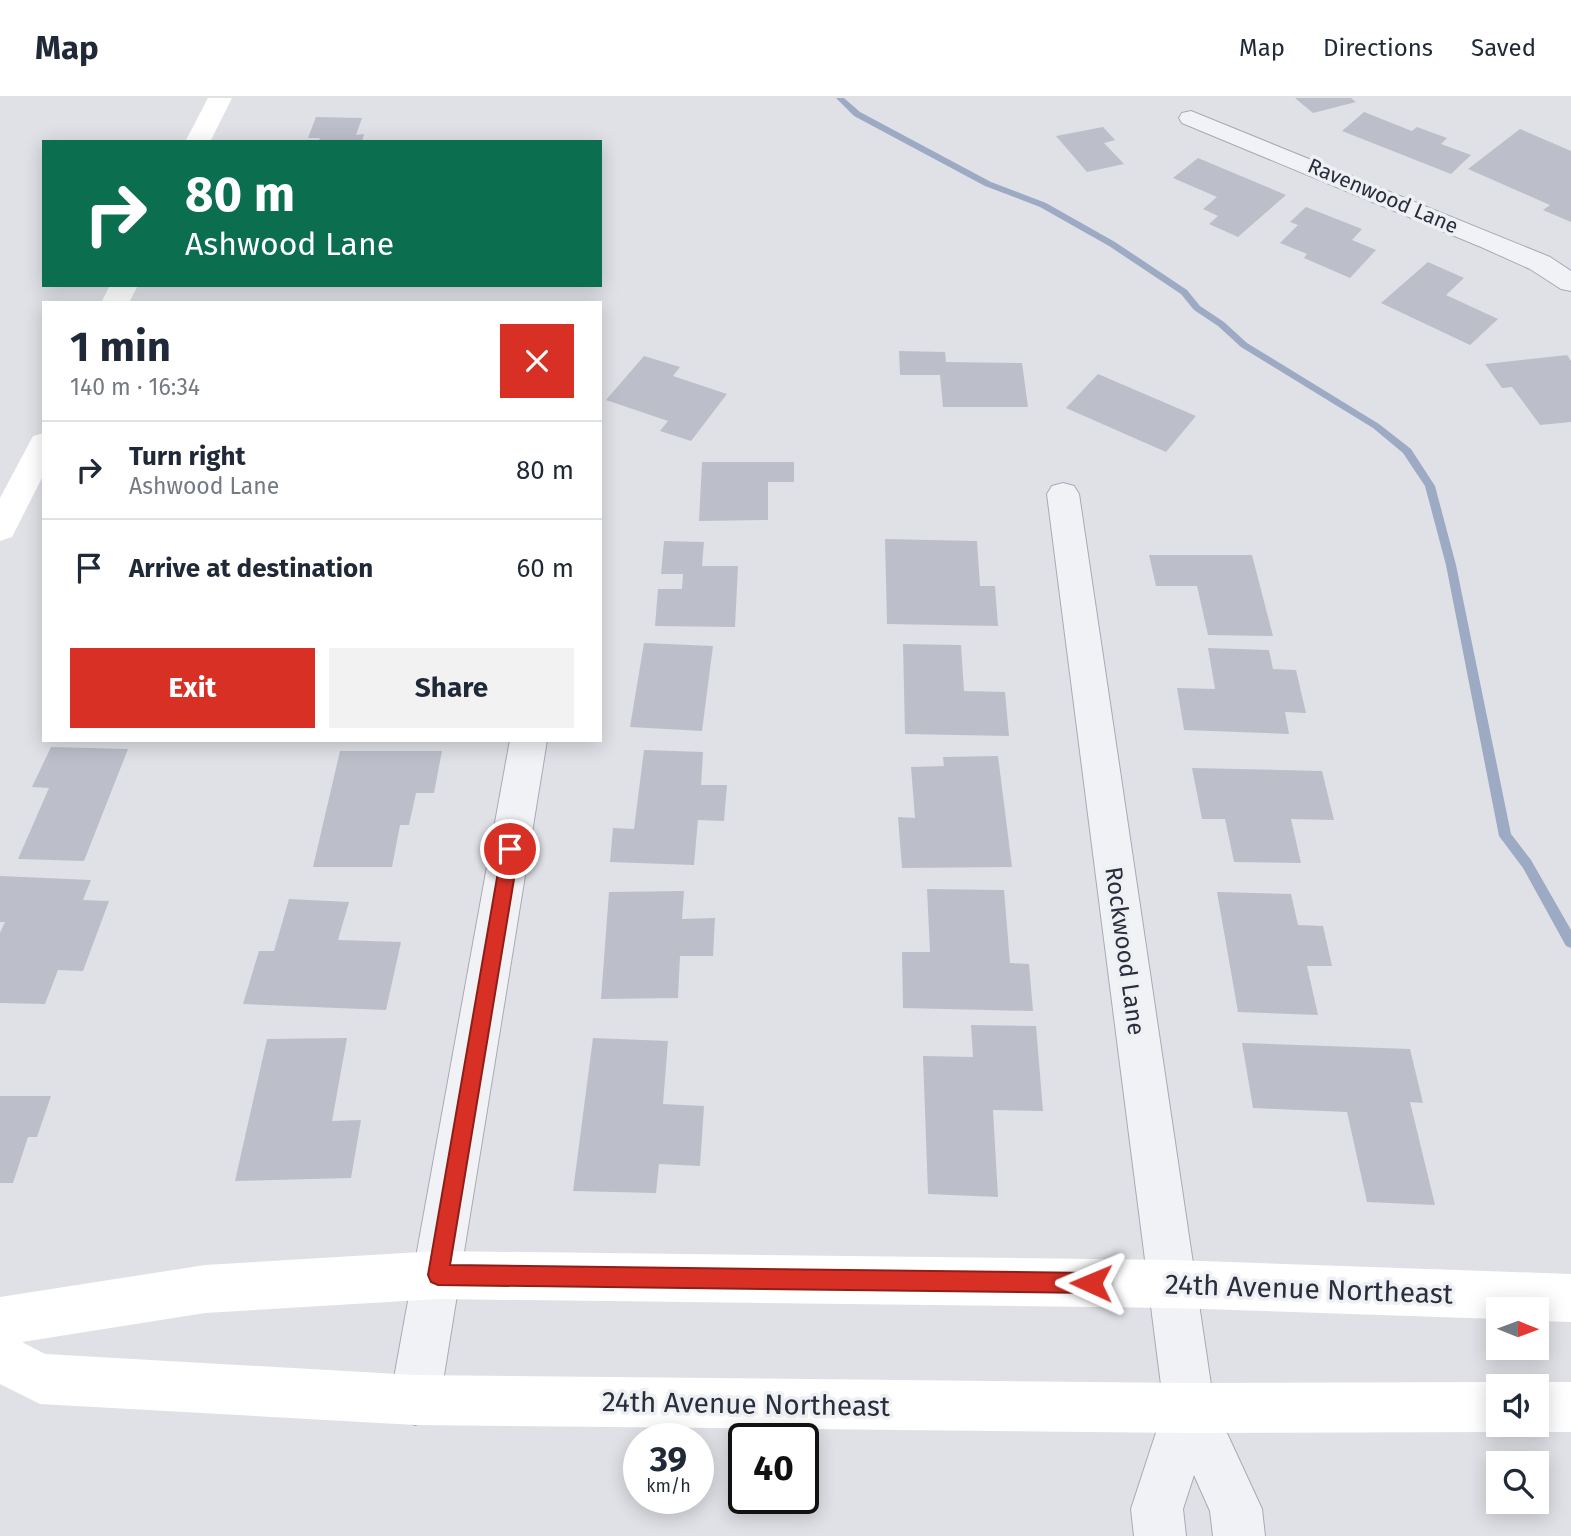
<!DOCTYPE html>
<meta charset="utf-8">
<style>
:root{--surface:#fff;--page:#f2f2f3;--text:#1f2937;--muted:#747a83;--line:#e0e1e3;--accent:#d93025}
body{margin:0;font-family:"Fira Sans",sans-serif;background:var(--page);color:var(--text);height:100vh;display:flex;flex-direction:column;font-size:26px;white-space:nowrap}
*{box-sizing:border-box;margin:0}
p{font-size:23px;color:var(--muted)}
.icon{flex:none;width:38px;height:38px;fill:none;stroke:currentColor;stroke-width:2;stroke-linecap:round;stroke-linejoin:round}
.map{position:relative;flex:1;overflow:hidden}
.drawer{position:absolute;left:42px;top:203px;width:560px;height:441px;display:flex;flex-direction:column;background:var(--surface);border-radius:0px;box-shadow:0 4px 18px #0003}
.drawer>*{flex:none}
.top-card{position:absolute;left:42px;top:42px;width:560px;height:147px;border-radius:0px;box-shadow:0 4px 18px #0003;background:#0b6e4f;color:#fff;overflow:hidden}
.needle{width:46px;rotate:91deg}
.buttons{position:absolute;left:1486px;top:1199px;display:grid;gap:14px}
.buttons a{display:grid;place-items:center;width:63px;height:63px;border-radius:0px;background:var(--surface);box-shadow:0 4px 18px #0003;font-size:35px}
.speed{position:absolute;left:623px;top:1325px;display:flex;gap:14px;font-size:35px;font-weight:700;text-align:center}
.speed>*{display:grid;place-content:center;width:91px;height:91px;border-radius:50%;background:var(--surface);box-shadow:0 4px 18px #0003;line-height:1}
.speed small{font-size:18px;font-weight:400}
.speed .limit{border:4px solid #111;border-radius:10px;background:#fff;color:#111}
.pin{position:absolute;display:grid;place-items:center;width:60px;height:60px;color:#fff;margin:-30px;border:4px solid #fff;border-radius:50%;box-shadow:0 2px 7px #0007}
.me{position:absolute;width:77px;margin:-38px;rotate:271deg;stroke-linejoin:round;filter:drop-shadow(0 0 5px #0008)}
.turn{display:flex;align-items:center;gap:24px;height:147px;padding:0 28px;font-size:32px}
.turn .icon{width:91px;height:91px;stroke-width:2.5}
.turn b{display:block;font-size:49px;line-height:60px}
.round{display:grid;place-items:center;flex:none;width:74px;height:74px;border-radius:0px;background:var(--page)}
.headline{display:flex;align-items:center;justify-content:space-between;height:119px;padding:0 28px}
h1{font-size:42px;font-weight:700;line-height:52px}
.primary-button{display:flex;gap:14px;margin-top:auto;padding:14px 28px}
.primary-button a{flex:1;height:80px;border-radius:0px;background:var(--accent);color:#fff;font-size:28px;font-weight:700;line-height:80px;text-align:center}
.primary-button a+a{background:var(--page);color:var(--text)}
ul{padding:0;list-style:none}
li{display:flex;align-items:center;gap:21px;height:98px;padding:0 28px;border-top:2px solid var(--line)}
li div{flex:1}
li b{display:block;font-size:26px}
li em{font-style:normal}
header{display:flex;align-items:center;gap:42px;box-sizing:border-box;height:98px;padding:0 35px;background:var(--surface);border-bottom:2px solid var(--line)}
header strong{font-size:33px}
nav{display:flex;gap:38px;margin-inline-start:auto;font-size:24px}
.map>svg:first-child{display:block}
.lines{fill:none;stroke-linecap:round;stroke-linejoin:round}
.stream{fill:#9daac4;fill-rule:evenodd}
.building{fill:#bcbfc9}
.street-casing{stroke:#a8abb4;stroke-width:2}
.street{fill:#f1f2f5;fill-rule:evenodd}
.secondary{fill:#fff;fill-rule:evenodd}
.route{fill:#d93025;stroke:#8d1f18;stroke-width:2}
.labels{text-anchor:middle;dominant-baseline:central;stroke-width:7;stroke-linejoin:round;paint-order:stroke}
.far-street-label{font-size:21px;fill:#292d3c;stroke:#eef0f4}
.street-label{font-size:24px;fill:#292d3c;stroke:#eef0f4}
.near-street-label{font-size:28px;fill:#292d3c;stroke:#eef0f4}
</style>
<header>
<strong>Map</strong>
<nav><a>Map</a><a>Directions</a><a>Saved</a></nav>
</header>
<div class="map">
<svg width="1571" height="1438" viewBox="0 0 1571 1438">
<rect width="100%" height="100%" fill="#dfe1e7"/>
<g class="lines">
<path class="stream" d="M836,0H844L860,14L991,84L1046,105L1115,144L1187,192L1200,208L1224,224L1247,245L1379,326L1411,351L1435,388L1456,467L1511,736L1531,762L1571,832V850L1566,848L1523,770L1499,738L1446,467L1425,388L1403,355L1373,330L1241,249L1218,228L1194,212L1181,196L1109,148L1040,109L985,88L854,18Z"/>
</g>
<g class="building">
<path d="M1295,0H1351L1356,4L1313,15Z"/>
<path d="M1364,14L1412,33L1417,29L1447,40L1441,46L1471,57L1451,76L1342,33Z"/>
<path d="M316,19L362,20L356,37L364,36L362,44H318L320,40H308Z"/>
<path d="M1103,29L1115,42L1104,45L1124,66L1087,74L1056,38Z"/>
<path d="M1520,31L1571,53V124L1543,112L1550,107L1468,71Z"/>
<path d="M1198,60L1286,97L1238,139L1209,126L1218,118L1203,111L1217,99L1173,80Z"/>
<path d="M1306,109L1362,131L1352,142L1376,152L1350,180L1304,160L1307,156L1280,145L1298,127L1290,124Z"/>
<path d="M1428,164L1464,180L1446,197L1498,221L1470,247L1381,205Z"/>
<path d="M899,253L945,254L946,264L1022,265L1028,309H943L940,277H900Z"/>
<path d="M1567,257L1571,263V324L1540,327L1512,289L1502,290L1485,266Z"/>
<path d="M644,258L680,269L673,278L727,296L691,343L660,333L668,323L606,302Z"/>
<path d="M1098,276L1196,318L1166,354L1066,310Z"/>
<path d="M702,364H794V384H768V422L699,423Z"/>
<path d="M885,441L977,443L980,488H995L998,528L887,526Z"/>
<path d="M664,443L704,444L702,468H738L735,529L655,528L658,491H682L683,476H661Z"/>
<path d="M1149,457H1252L1273,538L1208,537L1197,488H1156Z"/>
<path d="M644,545L713,548L702,633L630,629Z"/>
<path d="M903,546L961,547L964,593L1005,594L1009,638L905,636Z"/>
<path d="M1208,550L1269,552L1273,571L1296,572L1306,615L1285,614L1289,636L1184,632L1177,590L1215,591Z"/>
<path d="M51,649L128,651L84,763L18,761L49,690L32,689Z"/>
<path d="M644,652L703,654L701,687H727L724,723L698,722L694,767L610,764L613,730L634,731Z"/>
<path d="M340,653H442L434,695H416L409,727H400L392,769H313Z"/>
<path d="M998,658L1012,769L902,770L898,719L915,720L911,669L944,668L943,659Z"/>
<path d="M1192,670L1322,673L1334,722L1291,721L1301,765L1234,764L1225,721H1202Z"/>
<path d="M0,778L91,782L83,802L109,803L83,873L58,872L45,906L0,905V835L5,824H0Z"/>
<path d="M927,791L1004,792L1010,865L1029,866L1033,913L903,910L902,854H930Z"/>
<path d="M684,793L682,821L715,820L713,858H680L678,900L601,901L609,794Z"/>
<path d="M1217,794L1291,796L1298,827L1323,828L1332,868H1307L1318,917L1238,914Z"/>
<path d="M289,801L349,804L338,842L401,844L386,912L243,906L259,853H274Z"/>
<path d="M971,927L1036,928L1043,1013L993,1012L998,1099L928,1096L923,958L973,959Z"/>
<path d="M347,940L332,1023L361,1022L351,1080L235,1083L267,941Z"/>
<path d="M593,940L668,943L663,1006L704,1008L700,1068L659,1066L656,1095L573,1093Z"/>
<path d="M1242,945L1410,951L1423,1005L1410,1004L1435,1107L1367,1104L1347,1014L1253,1010Z"/>
<path d="M0,998H51L37,1039H28L13,1085H0Z"/>
</g>
<g class="lines">
<g class="street-casing">
<g id="street">
<path d="M1191,13L1550,159L1571,173V193L1561,191L1530,171L1481,149L1182,25L1179,20L1182,15Z"/>
<path d="M1063,385L1074,388L1079,396L1214,1307L1262,1411L1265,1438H1213L1210,1413L1194,1377L1183,1411L1186,1438H1134L1131,1411L1164,1310L1047,396L1052,388Z"/>
<path d="M510,642H547L440,1302L433,1320L415,1327L397,1320L390,1302Z"/>
</g>
</g>
<use href="#street" class="street"/>
<g class="secondary">
<path d="M208,0H232L210,44H185Z"/>
<path d="M110,187H138L129,205H101Z"/>
<path d="M44,335V376L12,439L0,443V400L33,338Z"/>
<path d="M438,1153L1173,1162L1571,1176V1224L1536,1223V1211H1498V1221L1173,1210L438,1201L205,1215L22,1244L45,1256L415,1277L1189,1285L1498,1284L1508,1288H1498V1326H1516L1498,1334L1189,1335L415,1327L40,1306L0,1286V1199L205,1167Z"/>
<path d="M1536,1284H1571V1334H1536L1518,1327L1536,1326V1288H1526Z"/>
</g>
</g>
<path class="route" d="M510,744L516,746L519,751L450,1167L1091,1175L1098,1178L1101,1185L1098,1192L1091,1195L438,1187L431,1184L428,1177L502,751L505,746Z"/>
<g class="labels">
<g class="far-street-label">
<text transform="translate(1383 98) rotate(23)">Ravenwood Lane</text>
</g>
<g class="street-label">
<text transform="translate(1125 853) rotate(82)">Rockwood Lane</text>
</g>
<g class="near-street-label">
<text transform="translate(1309 1191) rotate(2)">24th Avenue Northeast</text>
<text transform="translate(746 1306) rotate(1)">24th Avenue Northeast</text>
</g>
</g>
</svg>
<div class="buttons">
<a><svg class="needle" viewBox="-14 -14 28 28"><path d="M0-13l5 13h-10z" fill="#e53935"/><path d="M0 13l5-13h-10z" fill="#747a83"/></svg></a>
<a><svg class="icon" aria-label="sound" viewBox="0 0 24 24"><path d="M4 9h4l5-4v14l-5-4H4zM17 9q2 3 0 6"/></svg></a>
<a><svg class="icon" aria-label="search" viewBox="0 0 24 24"><circle cx="10" cy="10" r="6"/><path d="M15 15l6 6"/></svg></a>
</div>
<div class="speed"><div>39<small>km/h</small></div><div class="limit">40</div></div>
<div class="pin" style="left:510px;top:751px;background:#d93025"><svg class="icon" aria-label="arrive" viewBox="0 0 24 24"><path d="M6 21V4h12l-3 4 3 4H6"/></svg></div>
<svg class="me" style="left:1091px;top:1185px" viewBox="-20 -20 40 40"><path d="M0-17L14 15 0 8-14 15z" fill="#d93025" stroke="#fff" stroke-width="4"/></svg>
<div class="top-card">
<div class="turn"><svg class="icon" aria-label="right" viewBox="0 0 24 24"><path d="M7 20v-9h11M14 6l5 5-5 5"/></svg><div><b>80 m</b>Ashwood Lane</div></div>
</div>
<section class="drawer">
<div class="headline"><div><h1>1 min</h1><p>140 m · 16:34</p></div><a class="round" style="background:#d93025;color:#fff"><svg class="icon" aria-label="close" viewBox="0 0 24 24"><path d="M6 6l12 12M18 6L6 18"/></svg></a></div>
<ul>
<li><svg class="icon" aria-label="right" viewBox="0 0 24 24"><path d="M7 20v-9h11M14 6l5 5-5 5"/></svg><div><b>Turn right</b><p>Ashwood Lane</p></div><em>80 m</em></li>
<li><svg class="icon" aria-label="arrive" viewBox="0 0 24 24"><path d="M6 21V4h12l-3 4 3 4H6"/></svg><div><b>Arrive at destination</b></div><em>60 m</em></li>
</ul>
<div class="primary-button"><a>Exit</a><a>Share</a></div>
</section>
</div>
